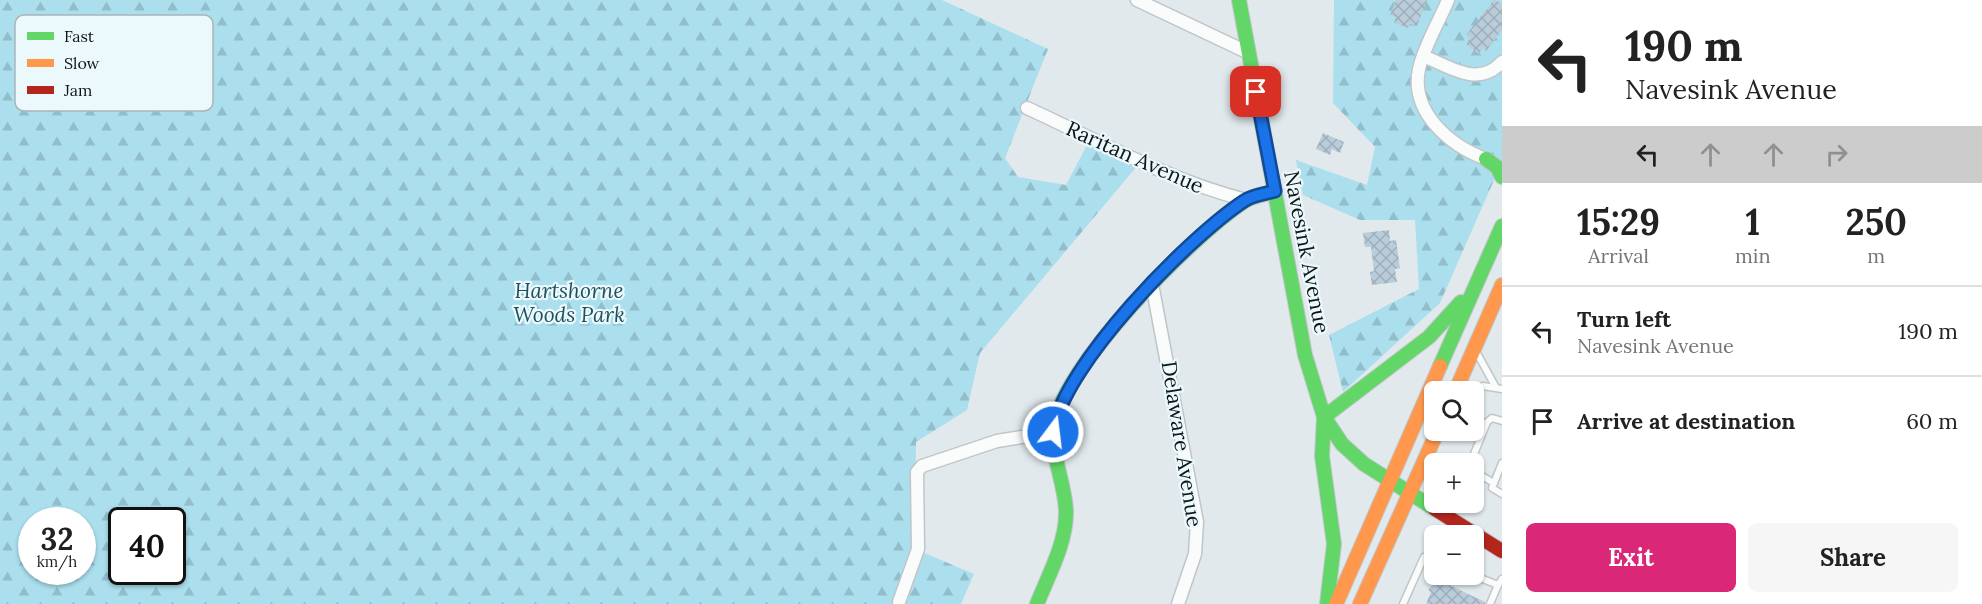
<!DOCTYPE html>
<meta charset="utf-8">
<style>
:root{--surface:#fff;--page:#f6f6f6;--text:#222;--muted:#767676;--line:#e0e0e0;--accent:#db2777}
body{margin:0;font-family:Lora,serif;background:var(--page);color:var(--text);height:100vh;display:flex;flex-direction:column;font-size:22px;white-space:nowrap}
*{box-sizing:border-box;margin:0}
p{font-size:20px;color:var(--muted)}
.icon{flex:none;width:33px;height:33px;fill:none;stroke:currentColor;stroke-width:2;stroke-linecap:round;stroke-linejoin:round}
.map{position:relative;flex:1;overflow:hidden}
.panel{display:flex;flex-direction:column;background:var(--surface);width:480px}
.panel>*{flex:none}
.guide{background:#fff;color:var(--text);overflow:hidden}
.controls{position:absolute;left:1424px;top:381px;display:grid;gap:12px}
.controls a{display:grid;place-items:center;width:60px;height:60px;border-radius:9px;background:var(--surface);box-shadow:0 2px 4px #0004;font-size:30px}
.speed{position:absolute;left:18px;top:507px;display:flex;gap:12px;font-size:30px;font-weight:700;text-align:center}
.speed>*{display:grid;place-content:center;width:78px;height:78px;border-radius:50%;background:var(--surface);box-shadow:0 2px 4px #0004;line-height:1}
.speed small{font-size:15px;font-weight:400}
.speed .limit{border:3px solid #111;border-radius:9px;background:#fff;color:#111}
.pin{position:absolute;display:grid;place-items:center;width:51px;height:51px;color:#fff;margin:-26px;border-radius:12px;box-shadow:0 3px 9px #0006}
.me{position:absolute;width:66px;margin:-33px;rotate:15deg;stroke-linejoin:round;filter:drop-shadow(0 0 4px #0008)}
.turn{display:flex;align-items:center;gap:21px;height:126px;padding:0 24px;font-size:27px}
.turn .icon{width:78px;height:78px;stroke-width:2.5}
.turn b{display:block;font-size:42px;line-height:51px}
.lanes{display:flex;align-items:center;height:57px;padding:0 24px;background:#0003;justify-content:center;gap:30px;direction:ltr}
.lanes .off{opacity:.35}
.eta{display:flex;justify-content:space-evenly;align-items:center;height:102px;text-align:center}
.eta b{font-size:36px;font-weight:800;line-height:42px}
.button{display:flex;gap:12px;margin-top:auto;padding:12px 24px}
.button a{flex:1;height:69px;border-radius:9px;background:var(--accent);color:#fff;font-size:24px;font-weight:800;line-height:69px;text-align:center}
.button a+a{background:var(--page);color:var(--text)}
ul{padding:0;list-style:none}
li{display:flex;align-items:center;gap:18px;height:90px;padding:0 24px;border-top:2px solid var(--line)}
li div{flex:1}
li b{display:block;font-size:22px}
li em{font-style:normal}
main{display:flex;flex:1;min-height:0}
.map>svg:first-child{display:block}
.forest{fill:url(#forest-firs);fill-rule:evenodd}
.building{fill:url(#building-cross-hatch)}
.lines{fill:none;stroke-linecap:round;stroke-linejoin:round}
.lane-casing{stroke:#c0c6c8;stroke-width:9}
.street-casing{stroke:#c0c6c8;stroke-width:15}
.fast-casing{stroke:#c0c6c8;stroke-width:16}
.slow-casing{stroke:#c0c6c8;stroke-width:16}
.jam-casing{stroke:#c0c6c8;stroke-width:16}
.lane{stroke:#fafcfc;stroke-width:6}
.street{stroke:#fafcfc;stroke-width:12}
.fast{stroke:#63d668;stroke-width:14}
.slow{stroke:#ff974d;stroke-width:14}
.jam{stroke:#b3261e;stroke-width:14}
.route-casing{stroke:#114b97;stroke-width:15}
.route{stroke:#1a73e8;stroke-width:10}
.labels{text-anchor:middle;dominant-baseline:central;stroke-width:4.5;stroke-linejoin:round;paint-order:stroke}
.street-label{font-size:21px;fill:#101517;stroke:#ebf9fd}
.park-label{font-size:21px;font-style:italic;fill:#1d515e;stroke:#ebf9fd}
.key{fill:#ebf9fd;stroke:#a9b5b8;stroke-width:1.5}
.key-label{font-size:16px;fill:#101517}
</style>
<main>
<div class="map">
<svg width="1502" height="604" viewBox="0 0 1502 604">
<defs>
<pattern id="forest-firs" width="22" height="20" patternUnits="userSpaceOnUse" patternTransform="scale(1.5)"><rect width="22" height="20" fill="#abdfee"/><path d="M5 1l3.5 6h-7zM16 11l3.5 6h-7z" fill="#92becb"/></pattern>
<pattern id="building-cross-hatch" width="8" height="8" patternUnits="userSpaceOnUse" patternTransform="scale(1.5)"><rect width="8" height="8" fill="#b9ccd9"/><path d="M0 0l8 8M0 8l8-8" fill="none" stroke="#9eaeba"/></pattern>
</defs>
<rect width="100%" height="100%" fill="#e1e9ec"/>
<g class="forest">
<path d="M0,0H942L1048,49L1005,158L1018,177L1066,185L1088,143L1138,165L980,353L967,410L916,442L915,549L974,574L961,604H0ZM32,520H82V572H32ZM122,520H172V572H122Z"/>
<path d="M1334,0H1502V162L1440,303L1343,392L1329,335L1419,289L1415,220H1360L1303,195L1296,160L1367,185L1375,147L1333,103Z"/>
</g>
<g class="building">
<path d="M1396,0H1427L1417,26L1410,24L1408,28L1394,23L1396,17L1390,15Z"/>
<path d="M1494,0L1502,3V30L1486,51L1483,48L1479,54L1466,44L1470,38L1466,35Z"/>
<path d="M1323,133L1344,142L1340,153L1332,149L1330,155L1316,149Z"/>
<path d="M1389,230L1390,241L1396,240L1400,268L1395,269L1397,282L1372,285L1370,272L1374,271L1371,247H1365L1363,233Z"/>
<path d="M1441,581L1485,602V604H1426L1431,592L1428,590L1434,583Z"/>
</g>
<g class="lines">
<g class="lane-casing">
<g id="lane">
<path d="M1478,355L1495,386"/>
<path d="M1467,392L1483,386L1502,389"/>
<path d="M1502,463L1492,488L1502,494"/>
<path d="M1470,464L1487,422L1492,418L1502,421"/>
<path d="M1473,471L1494,483"/>
<path d="M1470,574L1498,585L1502,579"/>
<path d="M1403,604L1424,557L1434,561"/>
<path d="M1490,604L1498,585"/>
</g>
</g>
<g class="street-casing">
<g id="street">
<path d="M1137,0L1249,53"/>
<path d="M1448,0C1439,22 1424,46 1419,69C1410,113 1451,146 1486,159"/>
<path d="M1423,56C1451,67 1478,88 1502,62"/>
<path d="M1027,108C1099,141 1168,180 1246,200"/>
<path d="M1152,284L1197,522L1195,554L1178,604"/>
<path d="M899,602L918,549L917,472L922,466L997,441L1053,432"/>
</g>
</g>
<g class="fast-casing">
<g id="fast">
<path d="M1239,0L1305,355L1324,417L1342,444L1364,464L1435,509"/>
<path d="M1486,159L1497,167L1502,177"/>
<path d="M1440,366L1502,226"/>
<path d="M1037,604C1048,576 1066,544 1066,513C1066,486 1052,459 1053,432C1055,373 1195,233 1245,201C1253,196 1266,194 1275,191"/>
<path d="M1327,604L1334,544L1322,456L1324,417L1429,337L1461,302"/>
</g>
</g>
<g class="slow-casing">
<g id="slow">
<path d="M1455,392L1502,285"/>
<path d="M1336,604L1440,366"/>
<path d="M1360,604L1438,430"/>
</g>
</g>
<g class="jam-casing">
<path id="jam" d="M1435,509L1502,551"/>
</g>
<use href="#lane" class="lane"/>
<use href="#street" class="street"/>
<use href="#fast" class="fast"/>
<use href="#slow" class="slow"/>
<use href="#jam" class="jam"/>
</g>
<g class="lines">
<g class="route-casing">
<path id="route" d="M1053,432C1063,365 1188,238 1244,201C1252,195 1265,194 1275,191L1256,92"/>
</g>
<use href="#route" class="route"/>
</g>
<g class="labels">
<g class="street-label">
<text transform="translate(1135 157) rotate(24)">Raritan Avenue</text>
<text transform="translate(1307 252) rotate(79)">Navesink Avenue</text>
<text transform="translate(1182 444) rotate(81)">Delaware Avenue</text>
</g>
<g class="park-label">
<text x="569" y="290">Hartshorne<tspan x="569" dy="24">Woods Park</tspan></text>
</g>
</g>
<rect x="15" y="15" width="198" height="96" rx="9" class="key"/>
<rect x="27" y="32" width="27" height="8" fill="#63d668"/>
<rect x="27" y="59" width="27" height="8" fill="#ff974d"/>
<rect x="27" y="86" width="27" height="8" fill="#b3261e"/>
<g class="key-label">
<text x="64" y="42">Fast</text>
<text x="64" y="69">Slow</text>
<text x="64" y="96">Jam</text>
</g>
</svg>
<div class="controls">
<a><svg class="icon" aria-label="search" viewBox="0 0 24 24"><circle cx="10" cy="10" r="6"/><path d="M15 15l6 6"/></svg></a>
<a>+</a>
<a>−</a>
</div>
<div class="speed"><div>32<small>km/h</small></div><div class="limit">40</div></div>
<div class="pin" style="left:1256px;top:92px;background:#d93025"><svg class="icon" aria-label="arrive" viewBox="0 0 24 24"><path d="M6 21V4h12l-3 4 3 4H6"/></svg></div>
<svg class="me" style="left:1053px;top:432px" viewBox="-20 -20 40 40"><circle r="17" fill="#1a73e8" stroke="#fff" stroke-width="3"/><path d="M0-11L8 9 0 5-8 9z" fill="#fff"/></svg>
</div>
<section class="panel">
<div class="guide">
<div class="turn"><svg class="icon" aria-label="left" viewBox="0 0 24 24"><path d="M17 20v-9H6M10 6l-5 5 5 5"/></svg><div><b>190 m</b>Navesink Avenue</div></div>
<div class="lanes"><svg class="icon" aria-label="left" viewBox="0 0 24 24"><path d="M17 20v-9H6M10 6l-5 5 5 5"/></svg><svg class="icon off" aria-label="ahead" viewBox="0 0 24 24"><path d="M12 20V5M6 11l6-6 6 6"/></svg><svg class="icon off" aria-label="ahead" viewBox="0 0 24 24"><path d="M12 20V5M6 11l6-6 6 6"/></svg><svg class="icon off" aria-label="right" viewBox="0 0 24 24"><path d="M7 20v-9h11M14 6l5 5-5 5"/></svg></div>
</div>
<div class="eta">
<div><b>15:29</b><p>Arrival</p></div>
<div><b>1</b><p>min</p></div>
<div><b>250</b><p>m</p></div>
</div>
<ul>
<li><svg class="icon" aria-label="left" viewBox="0 0 24 24"><path d="M17 20v-9H6M10 6l-5 5 5 5"/></svg><div><b>Turn left</b><p>Navesink Avenue</p></div><em>190 m</em></li>
<li><svg class="icon" aria-label="arrive" viewBox="0 0 24 24"><path d="M6 21V4h12l-3 4 3 4H6"/></svg><div><b>Arrive at destination</b></div><em>60 m</em></li>
</ul>
<div class="button"><a>Exit</a><a>Share</a></div>
</section>
</main>
